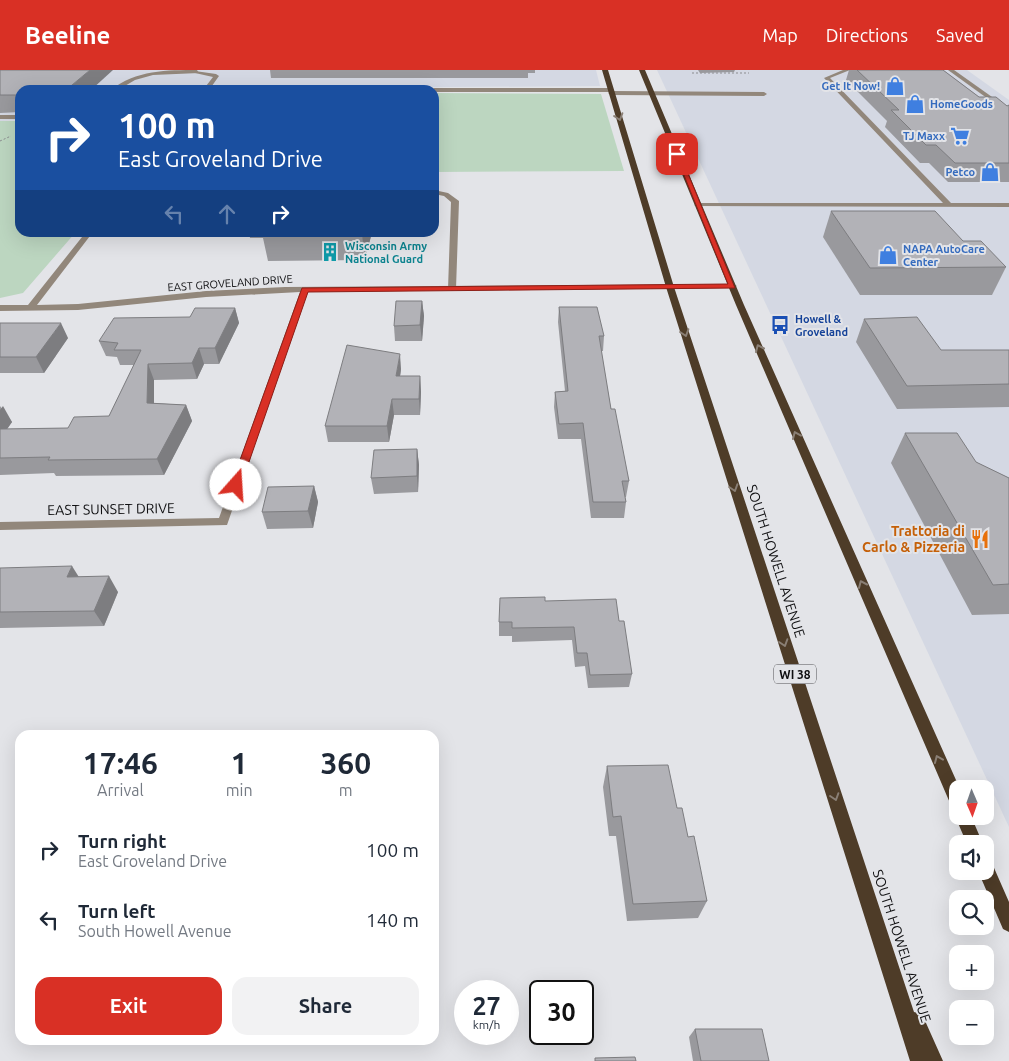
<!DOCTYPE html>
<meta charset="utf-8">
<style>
:root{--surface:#fff;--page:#f2f2f3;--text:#1f2937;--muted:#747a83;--accent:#d93025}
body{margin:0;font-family:Ubuntu,sans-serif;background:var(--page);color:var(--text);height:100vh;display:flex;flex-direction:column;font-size:19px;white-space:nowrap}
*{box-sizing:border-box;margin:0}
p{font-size:16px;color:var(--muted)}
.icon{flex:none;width:28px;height:28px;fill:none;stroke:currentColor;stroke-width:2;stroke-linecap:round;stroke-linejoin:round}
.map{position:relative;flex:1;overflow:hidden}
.drawer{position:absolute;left:15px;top:660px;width:424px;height:315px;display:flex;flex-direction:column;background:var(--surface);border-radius:15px;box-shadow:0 5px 20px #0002}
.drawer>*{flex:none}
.banner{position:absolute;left:15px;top:15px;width:424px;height:152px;border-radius:15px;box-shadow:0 5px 20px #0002;background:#1a4fa0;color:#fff;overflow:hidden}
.needle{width:32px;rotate:178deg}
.buttons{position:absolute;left:949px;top:710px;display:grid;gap:10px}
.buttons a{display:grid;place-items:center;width:45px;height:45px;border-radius:10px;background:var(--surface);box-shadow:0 5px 20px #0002;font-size:25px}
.speed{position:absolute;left:454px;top:910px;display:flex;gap:10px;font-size:25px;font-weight:700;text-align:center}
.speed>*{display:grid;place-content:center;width:65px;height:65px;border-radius:50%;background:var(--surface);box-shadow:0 5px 20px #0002;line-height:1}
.speed small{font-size:12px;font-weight:400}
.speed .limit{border:2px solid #111;border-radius:8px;background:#fff;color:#111}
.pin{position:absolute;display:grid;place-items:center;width:42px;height:42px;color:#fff;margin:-21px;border-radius:10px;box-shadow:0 2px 8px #0006}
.me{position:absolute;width:55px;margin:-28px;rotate:19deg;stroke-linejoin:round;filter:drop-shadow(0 0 4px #0008)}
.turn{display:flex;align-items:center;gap:18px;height:105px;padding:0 20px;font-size:22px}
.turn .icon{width:65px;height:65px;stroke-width:2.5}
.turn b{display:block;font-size:35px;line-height:42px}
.lanes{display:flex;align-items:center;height:48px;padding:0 20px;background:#0003;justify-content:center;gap:25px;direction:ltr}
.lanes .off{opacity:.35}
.eta{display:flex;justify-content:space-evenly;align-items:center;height:85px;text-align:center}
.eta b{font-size:30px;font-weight:600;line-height:35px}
.action{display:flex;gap:10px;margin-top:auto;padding:10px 20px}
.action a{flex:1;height:58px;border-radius:15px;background:var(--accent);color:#fff;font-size:20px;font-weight:600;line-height:58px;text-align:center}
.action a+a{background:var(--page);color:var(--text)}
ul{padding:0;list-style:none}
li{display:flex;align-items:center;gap:15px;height:70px;padding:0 20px}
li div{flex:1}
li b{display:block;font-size:19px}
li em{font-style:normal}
header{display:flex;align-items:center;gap:30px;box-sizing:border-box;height:70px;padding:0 25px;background:var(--accent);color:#fff}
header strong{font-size:24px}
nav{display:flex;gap:28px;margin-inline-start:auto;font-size:18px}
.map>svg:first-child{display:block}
.built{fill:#d4d8e3}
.green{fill:#bcd6c0}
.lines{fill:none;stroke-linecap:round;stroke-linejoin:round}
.path{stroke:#8b8c8f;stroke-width:1;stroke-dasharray:2 2;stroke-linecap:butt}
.service{fill:#92877b;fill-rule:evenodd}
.minor{fill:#92877b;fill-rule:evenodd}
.primary{fill:#4e3c28;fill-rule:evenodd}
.wall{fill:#99999d}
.shaded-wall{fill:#7d7d80}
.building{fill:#b2b2b7;stroke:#7d7d80}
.oneway{stroke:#8a7f75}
.route{fill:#d93025;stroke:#8d1f18}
.labels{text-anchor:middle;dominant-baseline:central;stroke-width:4;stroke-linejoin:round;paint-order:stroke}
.far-shop-label{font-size:11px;font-weight:bold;fill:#366cbe;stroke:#e3e4e8;text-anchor:end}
.far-culture-label{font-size:11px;font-weight:bold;fill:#0d838f;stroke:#e3e4e8;text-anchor:start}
.far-street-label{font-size:11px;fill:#0f0f11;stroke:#e3e4e8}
.far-transit-label{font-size:11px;font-weight:bold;fill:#164399;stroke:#e3e4e8;text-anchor:start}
.shield{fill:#e3e4e8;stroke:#4f4f52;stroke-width:1}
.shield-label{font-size:12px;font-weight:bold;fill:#0f0f11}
.street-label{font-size:14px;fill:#0f0f11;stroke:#e3e4e8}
.food-label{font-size:14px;font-weight:bold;fill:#c56008;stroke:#e3e4e8;text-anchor:end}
</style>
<header>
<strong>Beeline</strong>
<nav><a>Map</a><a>Directions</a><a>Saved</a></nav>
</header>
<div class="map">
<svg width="1009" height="991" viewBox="0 0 1009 991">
<rect width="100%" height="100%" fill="#e3e4e8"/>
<g class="built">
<path d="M0,0H596L600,16L20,20V50L0,51Z"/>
<path d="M657,0H967L1009,30V757Z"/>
</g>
<g class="green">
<path d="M434,23L601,24L624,101L434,102Z"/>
<path d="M0,51H20V162L75,163L23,223L0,228Z"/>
</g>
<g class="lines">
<g class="path">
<path d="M692,3H749"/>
<path d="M0,71L11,66"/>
</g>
<g class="service">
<path d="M197,0L199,3L153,5L135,10L118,20H111C135,0 168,0 197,0Z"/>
<path d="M843,0H850L830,8L951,133H1009V137L696,136L694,135L698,133H943L824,8Z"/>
<path d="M948,0H954L1009,39V44Z"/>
<path d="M611,18L614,20L612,21L764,22L767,24L764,26L611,25L608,23L610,22H434L431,20L434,18Z"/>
<rect x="0" y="45" width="20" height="4"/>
<path d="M434,120L448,123L459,131L456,219L452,221L448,219L451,132L444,126L434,124Z"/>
</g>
<g class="minor">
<path d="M195,1L216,4L219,6L209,20H203L213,7L195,3Z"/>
<path d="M86,162H93L37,235L78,234L206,221L285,217L733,214L737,216L733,218L308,222L227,455L0,460V452L219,448L300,222L206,227L78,240L0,241V235H28Z"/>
</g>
<g class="primary">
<path d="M602,0H608L674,217L914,942L922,944L943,991H910L666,217Z"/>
<path d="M639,0H645L744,235L960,719H958V740L952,738L950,733L736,235Z"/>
<path d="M957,741L958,746H971L983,774H967L955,746Z"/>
<path d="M985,789L991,791L1009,832V862L1003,859L978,801H985Z"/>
</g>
</g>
<g class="wall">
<path d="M0,0L20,20V42L0,43Z"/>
<path d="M270,0H535V3H528V8H271Z"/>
<path d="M698,0H735L734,2L700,3Z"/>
<path d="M849,0H943L979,27L1007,36L1009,35V112H948L929,93H920L885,57L887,51L846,10Z"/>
<path d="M831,141L963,171L1006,197L992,225H860L823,167Z"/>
<path d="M249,162H372L365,190L268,191L263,168H250Z"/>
<path d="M422,231L424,246L422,271H395L394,256Z"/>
<path d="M559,237L604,266L603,281H601L611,339L629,411L626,427H625L626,432L624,448H591L581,369H558L554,337L555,322L565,321L558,252Z"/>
<path d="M235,238L239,253L219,294H204L197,309L154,310V333L186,335L192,351L164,405L56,406L54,403L0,405V336L12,352L7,359L68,358L109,346L134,295H120L117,287L106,286L99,271L190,247Z"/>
<path d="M864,249L941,280H1009V337L897,339L856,272Z"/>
<path d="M0,253L68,268L44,303H0Z"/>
<path d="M401,299L400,306H420L421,322L420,345H394L389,372H328L325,356Z"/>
<path d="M905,363L976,392L1009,408V544L972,545L891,393Z"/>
<path d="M417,379L419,395L418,422L374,424L371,408Z"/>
<path d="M314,416L318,432L313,458L267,459L262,442Z"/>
<path d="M0,498L78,507L118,522L104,556L0,558Z"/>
<path d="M545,531L619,551L632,604L629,617L588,618L585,596L575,597L572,570L512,572V566H499V552Z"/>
<path d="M607,696L677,738L688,767L707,831L698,848L627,851L616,766H609L603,717Z"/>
<path d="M695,959L769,991H693L689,967Z"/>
</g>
<g class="shaded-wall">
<path d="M90,0H113L91,20H66Z"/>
<path d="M362,162H372L365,190L362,164Z"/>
<path d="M422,231L424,246L422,271L420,255Z"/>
<path d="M235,238L239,253L219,294L215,278Z"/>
<path d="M61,253L68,268L44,303L36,287Z"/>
<path d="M199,278L204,294L197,309L192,293Z"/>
<path d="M400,284L401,299L398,322L396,306Z"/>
<path d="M148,294L154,310V349L147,333Z"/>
<path d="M420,306L421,322L420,345L419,329Z"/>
<path d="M392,329L394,345L389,372L387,356Z"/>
<path d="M186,335L192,351L164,405L157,389Z"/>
<path d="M3,336L12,352L0,369V340Z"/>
<path d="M417,379L419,395L418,422L417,406Z"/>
<path d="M314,416L318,432L313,458L308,441Z"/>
<path d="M72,496L82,512L67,507Z"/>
<path d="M109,506L118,522L104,556L94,541Z"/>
</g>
<g class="building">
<path d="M0,0H90L66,20H20V25H0Z"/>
<path d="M857,0H943L979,27H996L1007,36L1009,35V93H955L936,75H926L891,40H899Z"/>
<path d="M831,141H935L963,171H981L1006,197L870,198Z"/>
<path d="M263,162H362V164L262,165Z"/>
<path d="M396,231H422L420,255L394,256Z"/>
<path d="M559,237H597L604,266H599L611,339H615L629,411H622L626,432H593L583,353L559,354L555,322L568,321Z"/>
<path d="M195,238H235L215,278H199L192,293L148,294L147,333L186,335L157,389L48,390L50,387L0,388V359L68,358L74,347L109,346L141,280H114L118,273L99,271L114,248L190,247Z"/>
<path d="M917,247L941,280H1009V314L907,316L864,249Z"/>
<path d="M0,253H61L36,287H0Z"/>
<path d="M347,275L400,284L396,306H420L419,329H392L387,356H325Z"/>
<path d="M905,363H957L976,392L1009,408V514L993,515Z"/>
<path d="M417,379V406L371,408L374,380Z"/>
<path d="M314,416L308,441L262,442L268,417Z"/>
<path d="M72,496L67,507L109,506L94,541L0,542V498Z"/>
<path d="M545,527V531L616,529L619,551H624L632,604L590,605L587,583H577L574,557L512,558V552H499L500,528Z"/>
<path d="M668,695L677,738H682L688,767L694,766L707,831L633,834L621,746L613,747L607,696Z"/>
<path d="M695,959H762L769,991H701Z"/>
<path d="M635,987L636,991H595V988Z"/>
</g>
<defs><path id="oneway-chevron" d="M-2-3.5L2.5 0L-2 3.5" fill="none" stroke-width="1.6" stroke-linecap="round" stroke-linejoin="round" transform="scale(1.25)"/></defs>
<g class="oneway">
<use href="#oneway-chevron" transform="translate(619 47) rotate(72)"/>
<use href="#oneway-chevron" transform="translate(685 263) rotate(72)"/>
<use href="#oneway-chevron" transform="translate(759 278) rotate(-114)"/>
<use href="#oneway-chevron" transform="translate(796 365) rotate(-113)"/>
<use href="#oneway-chevron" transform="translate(734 418) rotate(72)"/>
<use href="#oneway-chevron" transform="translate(862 514) rotate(-114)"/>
<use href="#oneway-chevron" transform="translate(784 573) rotate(72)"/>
<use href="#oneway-chevron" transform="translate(938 689) rotate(-113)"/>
<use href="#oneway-chevron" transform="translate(835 727) rotate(72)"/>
</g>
<path class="route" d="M675,83L680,84L735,218L308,222L241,415L240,418H232L231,415L302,218L728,214Z"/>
<defs>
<g id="shop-bare" transform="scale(1.5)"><path d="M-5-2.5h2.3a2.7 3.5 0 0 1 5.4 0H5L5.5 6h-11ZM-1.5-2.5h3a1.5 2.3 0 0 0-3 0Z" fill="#3f7fe0" stroke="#e3e4e8" stroke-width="2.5" paint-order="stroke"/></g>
<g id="supermarket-bare" transform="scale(1.5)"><path d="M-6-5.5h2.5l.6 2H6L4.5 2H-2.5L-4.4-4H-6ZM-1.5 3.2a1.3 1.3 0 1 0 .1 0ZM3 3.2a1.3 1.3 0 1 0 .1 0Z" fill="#3f7fe0" stroke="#e3e4e8" stroke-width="2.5" paint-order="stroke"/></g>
<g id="building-bare" transform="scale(1.5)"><path d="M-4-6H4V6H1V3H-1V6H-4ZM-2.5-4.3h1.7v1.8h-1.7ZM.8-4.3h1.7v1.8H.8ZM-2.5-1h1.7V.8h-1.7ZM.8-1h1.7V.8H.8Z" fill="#0f9aa8" stroke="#e3e4e8" stroke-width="2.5" paint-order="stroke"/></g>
<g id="bus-bare" transform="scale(1.5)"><path d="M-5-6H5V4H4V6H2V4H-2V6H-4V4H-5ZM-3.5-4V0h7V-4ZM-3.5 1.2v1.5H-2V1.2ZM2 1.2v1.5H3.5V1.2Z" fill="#1a4fb4" stroke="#e3e4e8" stroke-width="2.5" paint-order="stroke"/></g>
<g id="restaurant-bare" transform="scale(1.5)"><path d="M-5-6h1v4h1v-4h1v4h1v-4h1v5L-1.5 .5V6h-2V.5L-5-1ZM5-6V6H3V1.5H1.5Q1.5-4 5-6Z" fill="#e8710a" stroke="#e3e4e8" stroke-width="2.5" paint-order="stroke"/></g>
</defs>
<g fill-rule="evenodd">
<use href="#shop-bare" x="895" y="16"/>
<use href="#shop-bare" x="915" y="34"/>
<use href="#supermarket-bare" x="960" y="66"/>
<use href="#shop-bare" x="990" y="102"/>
<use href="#building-bare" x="330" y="182"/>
<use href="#shop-bare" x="888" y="185"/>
<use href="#bus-bare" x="780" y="255"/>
<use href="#restaurant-bare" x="980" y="469"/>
</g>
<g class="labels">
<g class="far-shop-label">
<text x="880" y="16">Get It Now!</text>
<text x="930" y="34" text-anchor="start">HomeGoods</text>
<text x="945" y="66">TJ Maxx</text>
<text x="975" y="102">Petco</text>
<text x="903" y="179" text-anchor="start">NAPA AutoCare<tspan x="903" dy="13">Center</tspan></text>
</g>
<g class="far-culture-label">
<text x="345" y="176">Wisconsin Army<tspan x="345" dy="13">National Guard</tspan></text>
</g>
<g class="far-street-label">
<text transform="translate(230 213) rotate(-4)">EAST GROVELAND DRIVE</text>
</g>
<g class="far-transit-label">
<text x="795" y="249">Howell &amp;<tspan x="795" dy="13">Groveland</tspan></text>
</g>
<rect class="shield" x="774" y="594.5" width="42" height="19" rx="4"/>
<g class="shield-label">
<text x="795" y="604">WI 38</text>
</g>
<g class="street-label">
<text transform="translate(111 439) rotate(-1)">EAST SUNSET DRIVE</text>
<text transform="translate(776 491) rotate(72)">SOUTH HOWELL AVENUE</text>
<text transform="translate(902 876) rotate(72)">SOUTH HOWELL AVENUE</text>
</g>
<g class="food-label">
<text x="965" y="461">Trattoria di<tspan x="965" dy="16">Carlo &amp; Pizzeria</tspan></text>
</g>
</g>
</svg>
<div class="buttons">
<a><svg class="needle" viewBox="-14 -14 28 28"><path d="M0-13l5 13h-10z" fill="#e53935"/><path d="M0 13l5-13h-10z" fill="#747a83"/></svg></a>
<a><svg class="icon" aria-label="sound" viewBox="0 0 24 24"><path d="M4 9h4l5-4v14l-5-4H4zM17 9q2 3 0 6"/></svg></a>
<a><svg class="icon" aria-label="search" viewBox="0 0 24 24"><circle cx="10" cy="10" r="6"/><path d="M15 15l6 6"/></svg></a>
<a>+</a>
<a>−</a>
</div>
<div class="speed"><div>27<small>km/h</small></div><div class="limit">30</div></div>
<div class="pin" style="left:677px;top:84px;background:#d93025"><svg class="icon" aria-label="arrive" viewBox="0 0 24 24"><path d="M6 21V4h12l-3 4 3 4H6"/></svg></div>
<svg class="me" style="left:236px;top:415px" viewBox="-20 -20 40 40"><circle r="19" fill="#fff"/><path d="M0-13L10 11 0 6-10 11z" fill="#d93025"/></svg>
<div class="banner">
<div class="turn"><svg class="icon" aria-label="right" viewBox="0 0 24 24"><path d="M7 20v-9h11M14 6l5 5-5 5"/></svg><div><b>100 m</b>East Groveland Drive</div></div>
<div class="lanes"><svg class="icon off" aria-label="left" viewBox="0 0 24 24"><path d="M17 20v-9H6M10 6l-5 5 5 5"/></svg><svg class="icon off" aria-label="ahead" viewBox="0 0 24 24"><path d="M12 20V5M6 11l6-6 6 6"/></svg><svg class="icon" aria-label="right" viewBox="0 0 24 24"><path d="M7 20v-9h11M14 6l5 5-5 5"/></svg></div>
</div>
<section class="drawer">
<div class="eta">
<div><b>17:46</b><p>Arrival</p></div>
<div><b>1</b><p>min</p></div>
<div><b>360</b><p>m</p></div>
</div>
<ul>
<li><svg class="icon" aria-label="right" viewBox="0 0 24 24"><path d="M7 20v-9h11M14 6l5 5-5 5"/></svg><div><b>Turn right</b><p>East Groveland Drive</p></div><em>100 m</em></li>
<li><svg class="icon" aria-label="left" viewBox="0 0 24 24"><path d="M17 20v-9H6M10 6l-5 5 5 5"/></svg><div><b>Turn left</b><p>South Howell Avenue</p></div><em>140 m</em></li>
</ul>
<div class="action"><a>Exit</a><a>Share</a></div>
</section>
</div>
